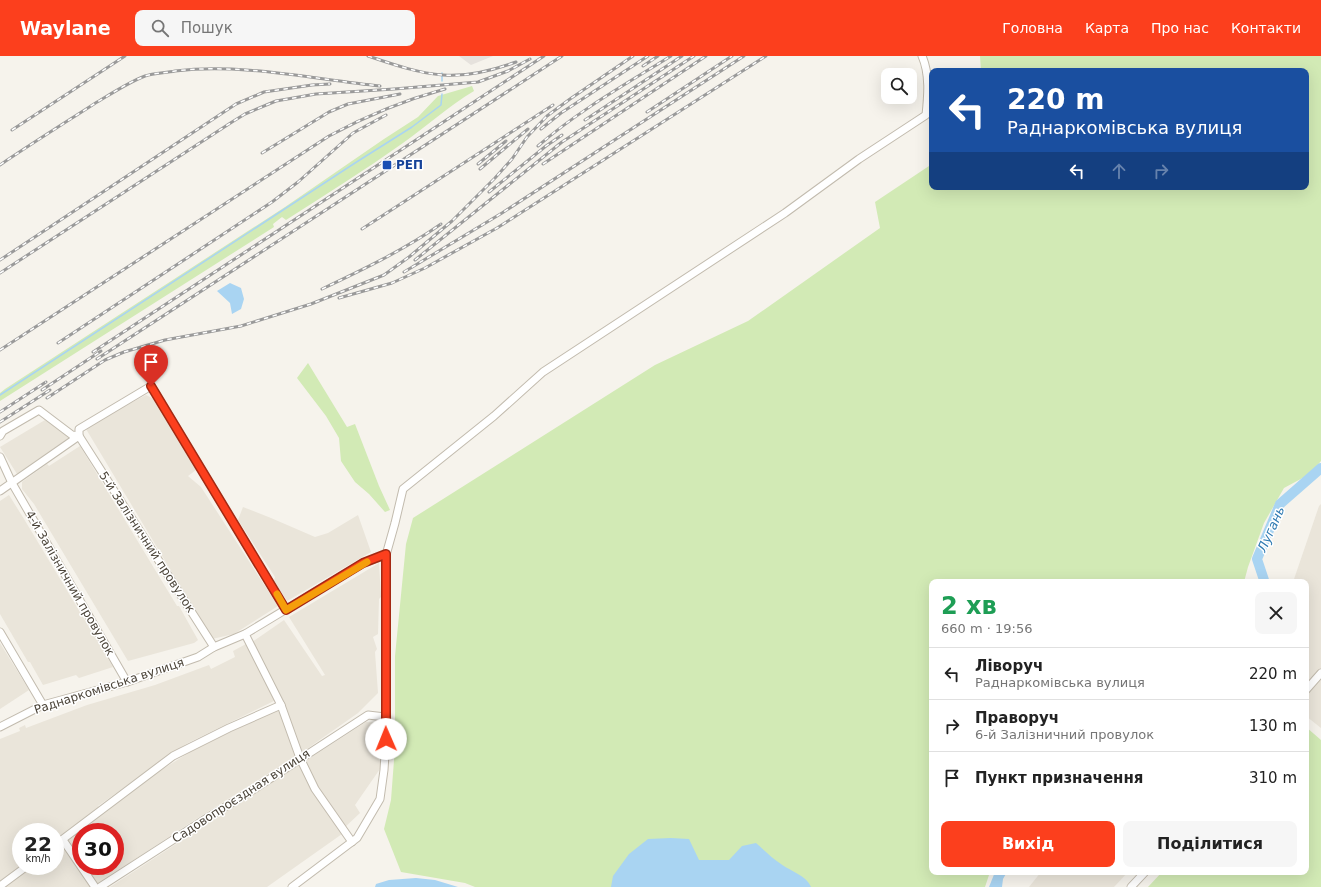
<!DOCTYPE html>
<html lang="uk">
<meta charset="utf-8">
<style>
:root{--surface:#fff;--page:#f6f6f6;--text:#222;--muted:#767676;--line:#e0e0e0;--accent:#fc3f1d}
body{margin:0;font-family:"DejaVu Sans",sans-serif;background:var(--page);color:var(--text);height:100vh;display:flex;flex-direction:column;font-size:15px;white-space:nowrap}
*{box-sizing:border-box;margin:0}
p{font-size:13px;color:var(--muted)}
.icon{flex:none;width:22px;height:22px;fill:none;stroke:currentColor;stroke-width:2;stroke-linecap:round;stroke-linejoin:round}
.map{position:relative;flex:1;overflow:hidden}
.drawer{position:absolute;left:929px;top:523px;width:380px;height:296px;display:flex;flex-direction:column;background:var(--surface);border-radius:8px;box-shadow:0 4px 16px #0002}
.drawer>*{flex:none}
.top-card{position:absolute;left:929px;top:12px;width:380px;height:122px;border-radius:8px;box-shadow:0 4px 16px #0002;background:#1a4fa0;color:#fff;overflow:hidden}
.buttons{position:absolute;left:881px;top:12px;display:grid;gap:8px}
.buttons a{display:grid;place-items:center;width:36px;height:36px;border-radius:8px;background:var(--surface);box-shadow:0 4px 16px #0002;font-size:20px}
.speed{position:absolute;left:12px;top:767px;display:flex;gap:8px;font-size:20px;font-weight:700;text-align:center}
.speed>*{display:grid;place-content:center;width:52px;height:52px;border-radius:50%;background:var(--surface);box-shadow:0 4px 16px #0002;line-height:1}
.speed small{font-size:10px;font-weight:400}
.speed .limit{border:6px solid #d22;background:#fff;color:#111}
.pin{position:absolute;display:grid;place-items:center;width:34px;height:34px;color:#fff;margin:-41px -17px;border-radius:50% 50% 50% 0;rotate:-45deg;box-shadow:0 0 4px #0007}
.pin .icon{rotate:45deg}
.me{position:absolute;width:44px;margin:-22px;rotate:359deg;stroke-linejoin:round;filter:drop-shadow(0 0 3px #0008)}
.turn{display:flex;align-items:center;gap:14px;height:84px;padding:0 12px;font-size:18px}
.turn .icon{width:52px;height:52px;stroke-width:2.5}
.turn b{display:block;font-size:28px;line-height:34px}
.lanes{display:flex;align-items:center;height:38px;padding:0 12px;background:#0003;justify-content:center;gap:20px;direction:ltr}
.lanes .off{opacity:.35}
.round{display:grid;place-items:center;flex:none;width:42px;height:42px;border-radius:8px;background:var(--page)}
.head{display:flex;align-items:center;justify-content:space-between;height:68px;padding:0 12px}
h1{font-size:24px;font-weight:600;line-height:30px;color:#1e9e55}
.primary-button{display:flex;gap:8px;margin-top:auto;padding:8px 12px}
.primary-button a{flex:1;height:46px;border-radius:8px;background:var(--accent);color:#fff;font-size:16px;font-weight:600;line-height:46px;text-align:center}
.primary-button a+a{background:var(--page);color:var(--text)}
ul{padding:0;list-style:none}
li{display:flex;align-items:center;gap:12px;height:52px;padding:0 12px;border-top:1px solid var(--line)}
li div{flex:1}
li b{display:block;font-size:15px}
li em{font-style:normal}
header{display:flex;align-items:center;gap:24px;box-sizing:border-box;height:56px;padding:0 20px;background:var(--accent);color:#fff}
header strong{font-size:19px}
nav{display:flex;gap:22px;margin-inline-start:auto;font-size:14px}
.search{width:280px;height:36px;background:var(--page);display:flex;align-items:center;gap:10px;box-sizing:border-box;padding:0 14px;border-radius:8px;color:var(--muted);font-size:15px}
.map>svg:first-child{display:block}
.residential{fill:#eae5da}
.industrial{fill:#e6e2dd}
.green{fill:#d2eab5}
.water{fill:#a9d4f2}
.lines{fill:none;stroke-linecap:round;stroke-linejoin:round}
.stream{stroke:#a9d4f2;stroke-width:1.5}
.river{stroke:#a9d4f2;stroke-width:10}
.minor-casing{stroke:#c2bbae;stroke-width:9}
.minor{stroke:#fff;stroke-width:7}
.rail-casing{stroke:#9a9a9a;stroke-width:3}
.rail{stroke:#fff;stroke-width:1.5;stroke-dasharray:4.5;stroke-linecap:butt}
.route-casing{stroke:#a42913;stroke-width:10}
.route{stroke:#fc3f1d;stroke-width:7}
.slow{stroke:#f59e0b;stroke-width:7}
.transit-dot{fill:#1a4fb4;stroke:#fff;stroke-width:1.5}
.labels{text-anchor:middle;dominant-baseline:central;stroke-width:3;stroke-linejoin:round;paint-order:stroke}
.transit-label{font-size:12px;font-weight:bold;fill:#164399;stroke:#fff;text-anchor:start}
.street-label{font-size:12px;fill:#4b4439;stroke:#fff}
.water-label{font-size:13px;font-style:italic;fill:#2e7ab2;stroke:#fff}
</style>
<header>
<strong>Waylane</strong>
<div class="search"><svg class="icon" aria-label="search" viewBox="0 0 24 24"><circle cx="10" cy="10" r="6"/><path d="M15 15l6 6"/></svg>Пошук</div>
<nav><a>Головна</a><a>Карта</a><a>Про нас</a><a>Контакти</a></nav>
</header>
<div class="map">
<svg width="1321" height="831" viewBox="0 0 1321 831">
<rect width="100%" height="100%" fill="#f6f3ec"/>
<g class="residential">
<path d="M146,339L154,343L196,414L188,420L201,431L278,550L234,578L212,583L86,373L110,358Z"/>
<path d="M45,364L70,381L17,418L0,391Z"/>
<path d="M80,390L177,550H179L198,584L194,587L128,605L34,448L22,433V426L47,408L49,410Z"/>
<path d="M9,439L24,463L113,611L79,622L76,619L43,629L30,606H28L0,558V445Z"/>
<path d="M1321,448V672L1306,660V526H1293L1319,450Z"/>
<path d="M243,451L271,462L315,481L328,477L358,459L371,496L287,545L274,525L275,521L238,464Z"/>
<path d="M379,507L381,541L379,543L378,578L373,581L377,593L375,596L378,637L358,657L304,695H300L282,642L252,586L284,564L322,620L325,619L289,561Z"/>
<path d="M0,587L29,634L0,653Z"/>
<path d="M246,588L276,644L188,687L167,700L166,702L98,750L99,751L55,784V776H21V808L18,810L19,811L0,825V683L20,675L19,672L25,669L26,672L87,649L155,629L209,609L211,613L235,601L233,595Z"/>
<path d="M279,652L295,701L193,765L96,829L83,810H115V776H81V807L66,785L147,723L190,696Z"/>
<path d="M366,666L381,667L377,697L382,710L355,749L360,757L344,772L326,745L304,706Z"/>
<path d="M299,708L309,729L342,778L267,831H110Z"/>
<path d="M64,790L92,831H4L34,810H55V795Z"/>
<path d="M1041,816H1128L1114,831H1029Z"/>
</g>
<path class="industrial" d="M459,0H493L471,9Z"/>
<g class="green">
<path d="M980,0H1321V405L1310,418L1284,432L1264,467L1248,511L1244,526H932V816H990L985,831H475L465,827L401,816L384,773L391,744L395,691V600L406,488L413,462L655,309L748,265L880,172L875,146L932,108V131H1306V15H981Z"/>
<path d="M472,30L474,35C449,50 427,70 403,87C365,114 325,139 286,164L282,161L273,168L274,171L0,345V337L5,333L285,151L384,83L418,61L438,40Z"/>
<path d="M308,307L347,371L355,368L379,430L390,454L385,456L369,438L355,426L341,405L339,382L326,360L297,322Z"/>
<path d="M1306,671L1321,684V831H1148L1162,816H1306Z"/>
</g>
<g class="water">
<path d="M230,227L241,232L244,243L241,253L232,258L230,247L217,235Z"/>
<path d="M671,782L689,783L699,804H729L742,790L756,787C764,794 772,802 781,808C790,815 806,819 811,831H611L613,820L629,798L648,783Z"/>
<path d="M995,816H1007L1003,823L1002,831H989Z"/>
<path d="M416,822L435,824L458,831H375L376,828L389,824Z"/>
</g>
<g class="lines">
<g class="stream">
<path d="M442,17V25"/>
<path d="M0,339L355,107L412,71L441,49L442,38"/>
</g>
<path class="river" d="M1264,526V524L1257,503L1280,448L1321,412"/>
<g class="minor-casing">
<g id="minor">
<path d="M0,380L3,375L39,354L72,379L79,380L214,591"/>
<path d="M0,401L12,427L127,626"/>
<path d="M0,435L79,380V373L151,330L286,554"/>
<path d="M0,576L43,649"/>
<path d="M245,578L281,649L300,702L315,733L352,786"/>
<path d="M1306,634L1321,617"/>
<path d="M0,671L43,649L127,626L198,601L214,591L245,578L363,507L386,499"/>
<path d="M63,784L95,831"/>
<path d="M55,789L173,700L229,672L281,649"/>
<path d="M0,830L27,810"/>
<path d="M100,831L210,760L248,737L368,659L385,661"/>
<path d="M292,831L357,782L380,743L384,714L386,683V499L395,467L403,433L494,360L543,316L785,157L859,103L926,59C928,40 930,18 922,0"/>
<path d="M1131,831L1145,816"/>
</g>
</g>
<use href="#minor" class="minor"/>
<g class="rail-casing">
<g id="rail">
<path d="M368,0C392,8 417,17 443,19C467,21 494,14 516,6"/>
<path d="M643,10L658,0"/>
<path d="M647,56L732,0"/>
<path d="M585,64L682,0"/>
<path d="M541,73L561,57L648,0"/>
<path d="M12,74L125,0"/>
<path d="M538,90C578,55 626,28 671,0"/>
<path d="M262,97L329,56L348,48L400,38"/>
<path d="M478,108L506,85"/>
<path d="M543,108L706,0"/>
<path d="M0,109C31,88 63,68 94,48C111,38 127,27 145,20C154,17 165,17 175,15C243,7 312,23 380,30"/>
<path d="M480,113L528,73"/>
<path d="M489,136L546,90L562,79"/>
<path d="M362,173L553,49"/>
<path d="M0,204L236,48L264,36L312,29L330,28"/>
<path d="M415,204L562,86L694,0"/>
<path d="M404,216L502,157L744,0"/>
<path d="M0,217L232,66L245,58L276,45L316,38L394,33L478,26L508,15L530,3"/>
<path d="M322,233C362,214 404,194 441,168"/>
<path d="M339,242L392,227L425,212L497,172L766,0"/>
<path d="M58,287L272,146L298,126L353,77L386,59"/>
<path d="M0,294L329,80C366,60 405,44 445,33"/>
<path d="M93,296L544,0"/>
<path d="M97,303L562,0"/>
<path d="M42,334L101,295"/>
<path d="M47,342L105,304L124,296L165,284L241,270L311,248L384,219L409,201L452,165L495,122L512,103L527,81L547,60L570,43L633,0"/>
<path d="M0,356L46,326"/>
<path d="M0,366L50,334"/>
</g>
</g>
<use href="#rail" class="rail"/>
</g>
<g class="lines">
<g class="route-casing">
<path id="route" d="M151,330L286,554L363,507L386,498V683"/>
</g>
<use href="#route" class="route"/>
<path class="slow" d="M277,538L286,554L367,506"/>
</g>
<rect class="transit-dot" x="382" y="104" width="10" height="10" rx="2"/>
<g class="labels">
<g class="transit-label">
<text x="396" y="109">РЕП</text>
</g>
<g class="street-label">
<text transform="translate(147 486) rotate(57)">5-й Залізничний провулок</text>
<text transform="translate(70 527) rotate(60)">4-й Залізничний провулок</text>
<text transform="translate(109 630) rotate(-18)">Раднаркомівська вулиця</text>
<text transform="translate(241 740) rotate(-33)">Садовопроєздная вулиця</text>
</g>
<g class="water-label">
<text transform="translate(1271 473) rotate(-66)">Лугань</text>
</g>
</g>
</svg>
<div class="buttons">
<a><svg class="icon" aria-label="search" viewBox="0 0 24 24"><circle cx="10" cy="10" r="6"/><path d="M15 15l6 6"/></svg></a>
</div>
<div class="speed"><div>22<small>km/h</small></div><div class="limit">30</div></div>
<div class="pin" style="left:151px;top:330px;background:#d93025"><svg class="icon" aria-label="arrive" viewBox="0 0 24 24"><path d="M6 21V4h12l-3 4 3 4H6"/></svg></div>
<svg class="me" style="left:386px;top:683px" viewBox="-20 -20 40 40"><circle r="19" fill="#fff"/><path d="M0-13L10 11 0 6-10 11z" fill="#fc3f1d"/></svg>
<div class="top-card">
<div class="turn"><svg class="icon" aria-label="left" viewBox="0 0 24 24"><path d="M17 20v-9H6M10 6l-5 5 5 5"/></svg><div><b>220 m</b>Раднаркомівська вулиця</div></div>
<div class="lanes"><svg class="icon" aria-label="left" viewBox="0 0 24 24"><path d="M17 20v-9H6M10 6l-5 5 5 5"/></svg><svg class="icon off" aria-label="ahead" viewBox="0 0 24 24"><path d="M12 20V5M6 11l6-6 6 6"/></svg><svg class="icon off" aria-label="right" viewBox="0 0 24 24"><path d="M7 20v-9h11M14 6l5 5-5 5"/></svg></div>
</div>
<section class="drawer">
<div class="head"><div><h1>2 хв</h1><p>660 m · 19:56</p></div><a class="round"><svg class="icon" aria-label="close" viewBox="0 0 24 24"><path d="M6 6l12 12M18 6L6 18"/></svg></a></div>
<ul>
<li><svg class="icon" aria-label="left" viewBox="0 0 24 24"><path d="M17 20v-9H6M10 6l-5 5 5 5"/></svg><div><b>Ліворуч</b><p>Раднаркомівська вулиця</p></div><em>220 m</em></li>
<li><svg class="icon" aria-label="right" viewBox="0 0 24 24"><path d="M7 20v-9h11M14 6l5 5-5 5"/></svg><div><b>Праворуч</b><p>6-й Залізничний провулок</p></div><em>130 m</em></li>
<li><svg class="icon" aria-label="arrive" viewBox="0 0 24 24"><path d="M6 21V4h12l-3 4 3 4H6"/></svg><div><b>Пункт призначення</b></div><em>310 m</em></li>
</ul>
<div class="primary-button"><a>Вихід</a><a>Поділитися</a></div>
</section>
</div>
